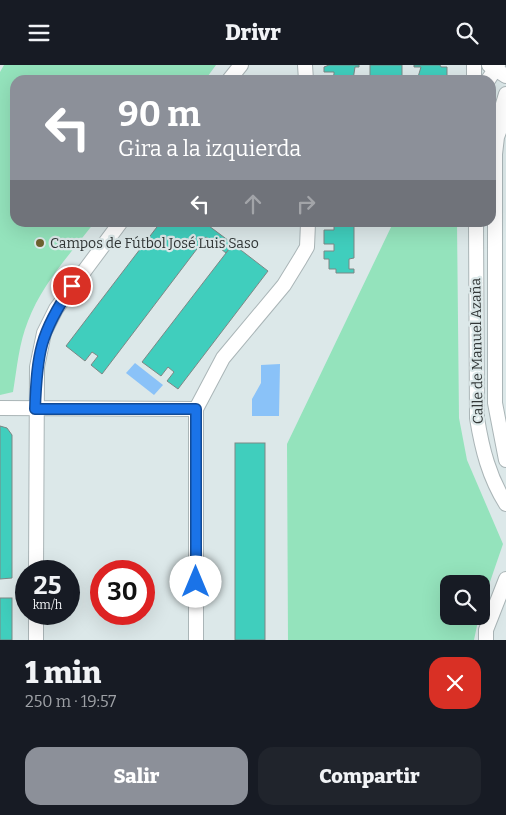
<!DOCTYPE html>
<html lang="es">
<meta charset="utf-8">
<style>
:root{--surface:#171b24;--page:#20242c;--text:#f1f3f6;--muted:#9ea1a6;--accent:#8c9099}
body{margin:0;font-family:Bitter,serif;background:var(--page);color:var(--text);height:100vh;display:flex;flex-direction:column;font-size:19px;white-space:nowrap}
*{box-sizing:border-box;margin:0}
p{font-size:16px;color:var(--muted)}
.icon{flex:none;width:28px;height:28px;fill:none;stroke:currentColor;stroke-width:2;stroke-linecap:round;stroke-linejoin:round}
.map{position:relative;height:575px;overflow:hidden}
.side{display:flex;flex-direction:column;background:var(--surface);flex:1}
.side>*{flex:none}
.top-card{position:absolute;left:10px;top:10px;width:486px;height:152px;border-radius:15px;box-shadow:0 5px 20px #0002;background:#8c9099;color:#fff;overflow:hidden}
.fabs{position:absolute;left:440px;top:510px;display:grid;gap:10px}
.fabs a{display:grid;place-items:center;width:50px;height:50px;border-radius:10px;background:var(--surface);box-shadow:0 5px 20px #0002;font-size:25px}
.speed{position:absolute;left:15px;top:495px;display:flex;gap:10px;font-size:25px;font-weight:700;text-align:center}
.speed>*{display:grid;place-content:center;width:65px;height:65px;border-radius:50%;background:var(--surface);box-shadow:0 5px 20px #0002;line-height:1}
.speed small{font-size:12px;font-weight:400}
.speed .limit{border:8px solid #d22;background:#fff;color:#111}
.pin{position:absolute;display:grid;place-items:center;width:42px;height:42px;color:#fff;margin:-21px;border:2px solid #fff;border-radius:50%;box-shadow:0 1px 5px #0007}
.me{position:absolute;width:55px;margin:-28px;rotate:0deg;stroke-linejoin:round;filter:drop-shadow(0 0 4px #0008)}
.turn{display:flex;align-items:center;gap:18px;height:105px;padding:0 25px;font-size:22px}
.turn .icon{width:65px;height:65px;stroke-width:2.5}
.turn b{display:block;font-size:35px;line-height:42px}
.lanes{display:flex;align-items:center;height:48px;padding:0 25px;background:#0003;justify-content:center;gap:25px;direction:ltr}
.lanes .off{opacity:.35}
.round{display:grid;place-items:center;flex:none;width:52px;height:52px;border-radius:15px;background:var(--page)}
.overview{display:flex;align-items:center;justify-content:space-between;height:85px;padding:0 25px}
h1{font-size:30px;font-weight:800;line-height:38px}
.cta{display:flex;gap:10px;margin-top:auto;padding:10px 25px}
.cta a{flex:1;height:58px;border-radius:15px;background:var(--accent);color:#fff;font-size:20px;font-weight:800;line-height:58px;text-align:center}
.cta a+a{background:var(--page);color:var(--text)}
header{display:flex;justify-content:space-between;align-items:center;height:65px;padding:0 25px;background:var(--surface);font-size:22px;font-weight:800}
.map>svg:first-child{display:block}
.green{fill:#94e3bc}
.water{fill:#8ac2f8}
.building{fill:#40cebd;stroke:#7d8785}
.lines{fill:none;stroke-linecap:round;stroke-linejoin:round}
.minor-casing{stroke:#aab5b7;stroke-width:16}
.minor{stroke:#fff;stroke-width:14}
.route-casing{stroke:#114b97;stroke-width:12}
.route{stroke:#1a73e8;stroke-width:9}
.poi-dot{fill:#6e622f;stroke:#dce8e9;stroke-width:2}
.labels{text-anchor:middle;dominant-baseline:central;stroke-width:4.5;stroke-linejoin:round;paint-order:stroke}
.poi-label{font-size:14px;fill:#323737;stroke:#dce8e9;text-anchor:start}
.street-label{font-size:14px;fill:#323737;stroke:#dce8e9}
</style>
<header><svg class="icon" aria-label="menu" viewBox="0 0 24 24"><path d="M4 6h16M4 12h16M4 18h16"/></svg>Drivr<svg class="icon" aria-label="search" viewBox="0 0 24 24"><circle cx="10" cy="10" r="6"/><path d="M15 15l6 6"/></svg></header>
<div class="map">
<svg width="506" height="575" viewBox="0 0 506 575">
<rect width="100%" height="100%" fill="#dce8e9"/>
<g class="green">
<path d="M4,0H216L205,15H15V158H94C71,188 42,219 28,256C19,278 17,303 13,327L0,330V7Z"/>
<path d="M393,158H457L459,353L467,395L503,479L481,543V519H449V551H479L474,575H288L287,379Z"/>
</g>
<g class="water">
<path d="M135,298L163,320L154,330L126,308Z"/>
<path d="M280,299L279,351H252V334L261,318V300Z"/>
</g>
<g class="building">
<path d="M329,0H359V2H355L353,15H323V12H333L334,9V7H324V2Z"/>
<rect x="370" y="0" width="32" height="11"/>
<path d="M414,0H440L441,2H447V12H418L421,2H414Z"/>
<path d="M160,158H205L233,179L226,188L206,172L102,309L91,300L98,291L92,287L85,296L66,281Z"/>
<path d="M323,158H354V193L349,194V204H354V208H336V204H329V194H324V186H334V179H324V165H334V159Z"/>
<path d="M233,179L268,206L178,324L167,316L174,307L168,302L161,311L142,297Z"/>
<path d="M0,361L7,363L12,370V513L0,514Z"/>
<rect x="235" y="378" width="30" height="197"/>
<rect x="0" y="533" width="12" height="42"/>
</g>
<g class="lines">
<g class="minor-casing">
<g id="minor">
<path d="M305,0L306,15"/>
<path d="M489,0L506,11"/>
<path d="M229,15L241,0"/>
<path d="M474,15V0"/>
<path d="M488,15L498,0"/>
<path d="M506,48L497,72L495,89V338L506,395"/>
<path d="M498,56L506,29"/>
<path d="M476,158L477,353C482,384 489,412 506,439"/>
<path d="M0,343L196,344"/>
<path d="M36,506L37,302L44,268L56,244L120,158"/>
<path d="M36,549V575"/>
<path d="M196,575V344L223,293L284,220L300,194L307,182L308,158"/>
<path d="M486,575V565L506,514"/>
</g>
</g>
<use href="#minor" class="minor"/>
</g>
<g class="lines">
<g class="route-casing">
<path id="route" d="M72,221C40,268 37,288 35,344H196V517"/>
</g>
<use href="#route" class="route"/>
</g>
<circle class="poi-dot" cx="40" cy="178" r="5"/>
<g class="labels">
<g class="poi-label">
<text x="50" y="178">Campos de Fútbol José Luis Saso</text>
</g>
<g class="street-label">
<text transform="translate(477 286) rotate(-91)">Calle de Manuel Azaña</text>
</g>
</g>
</svg>
<div class="fabs">
<a><svg class="icon" aria-label="search" viewBox="0 0 24 24"><circle cx="10" cy="10" r="6"/><path d="M15 15l6 6"/></svg></a>
</div>
<div class="speed"><div>25<small>km/h</small></div><div class="limit">30</div></div>
<div class="pin" style="left:72px;top:221px;background:#d93025"><svg class="icon" aria-label="arrive" viewBox="0 0 24 24"><path d="M6 21V4h12l-3 4 3 4H6"/></svg></div>
<svg class="me" style="left:196px;top:517px" viewBox="-20 -20 40 40"><circle r="19" fill="#fff"/><path d="M0-13L10 11 0 6-10 11z" fill="#1a73e8"/></svg>
<div class="top-card">
<div class="turn"><svg class="icon" aria-label="left" viewBox="0 0 24 24"><path d="M17 20v-9H6M10 6l-5 5 5 5"/></svg><div><b>90 m</b>Gira a la izquierda</div></div>
<div class="lanes"><svg class="icon" aria-label="left" viewBox="0 0 24 24"><path d="M17 20v-9H6M10 6l-5 5 5 5"/></svg><svg class="icon off" aria-label="ahead" viewBox="0 0 24 24"><path d="M12 20V5M6 11l6-6 6 6"/></svg><svg class="icon off" aria-label="right" viewBox="0 0 24 24"><path d="M7 20v-9h11M14 6l5 5-5 5"/></svg></div>
</div>
</div>
<section class="side">
<div class="overview"><div><h1>1 min</h1><p>250 m · 19:57</p></div><a class="round" style="background:#d93025;color:#fff"><svg class="icon" aria-label="close" viewBox="0 0 24 24"><path d="M6 6l12 12M18 6L6 18"/></svg></a></div>
<div class="cta"><a>Salir</a><a>Compartir</a></div>
</section>
